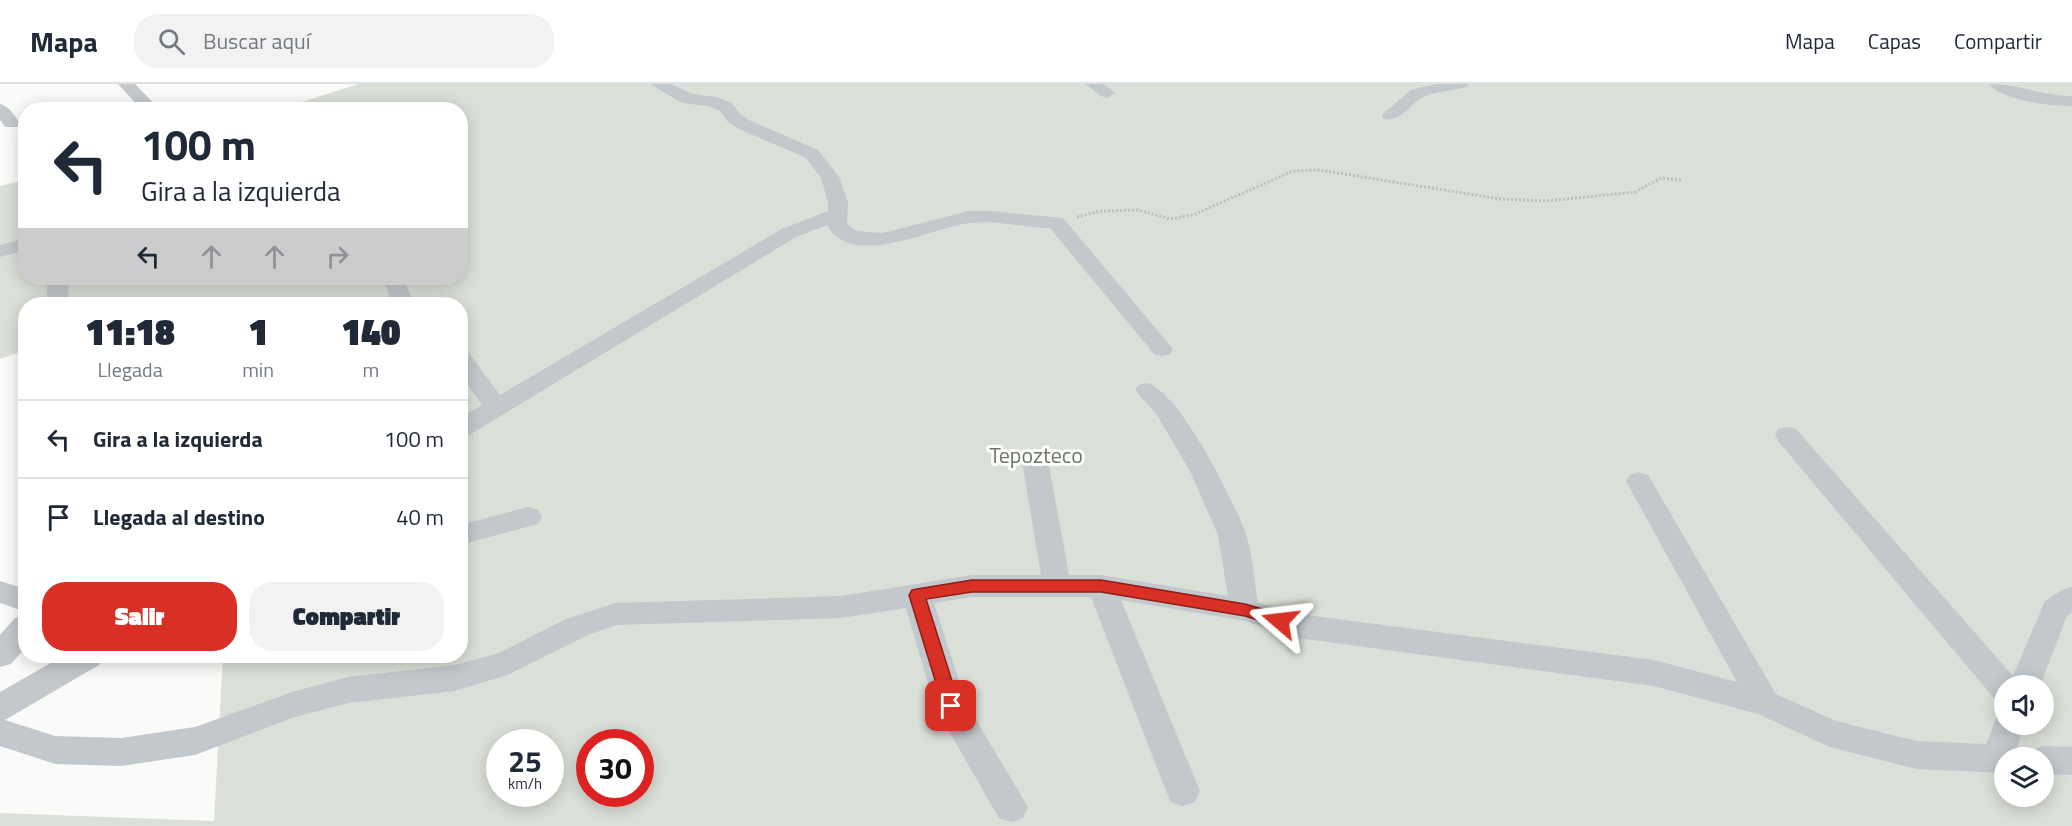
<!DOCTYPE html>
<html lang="es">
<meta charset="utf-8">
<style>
:root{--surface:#fff;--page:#f2f2f3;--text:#1f2937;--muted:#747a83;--line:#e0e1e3;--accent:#d93025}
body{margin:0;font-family:"Titillium Web",sans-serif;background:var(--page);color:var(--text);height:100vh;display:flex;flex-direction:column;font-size:22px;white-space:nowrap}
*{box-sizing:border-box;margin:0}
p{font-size:20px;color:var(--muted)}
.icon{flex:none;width:33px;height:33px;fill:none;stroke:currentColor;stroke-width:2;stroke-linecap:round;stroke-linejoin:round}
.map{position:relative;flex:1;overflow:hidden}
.sheet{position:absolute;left:18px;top:213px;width:450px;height:366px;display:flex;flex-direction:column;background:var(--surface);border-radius:24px;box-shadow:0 3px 15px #0003}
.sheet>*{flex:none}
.guide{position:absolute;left:18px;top:18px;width:450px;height:183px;border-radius:24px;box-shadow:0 3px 15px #0003;background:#fff;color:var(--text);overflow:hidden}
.buttons{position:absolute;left:1994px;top:591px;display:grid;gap:12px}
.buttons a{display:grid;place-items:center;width:60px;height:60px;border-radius:50%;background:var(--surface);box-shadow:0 3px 15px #0003;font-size:30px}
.speed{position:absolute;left:486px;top:645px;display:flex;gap:12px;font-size:30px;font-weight:700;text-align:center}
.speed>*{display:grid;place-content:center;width:78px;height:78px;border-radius:50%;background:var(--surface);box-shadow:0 3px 15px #0003;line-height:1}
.speed small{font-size:15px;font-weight:400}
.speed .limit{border:9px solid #d22;background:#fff;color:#111}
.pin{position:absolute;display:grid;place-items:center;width:51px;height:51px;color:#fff;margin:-26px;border-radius:12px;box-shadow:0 3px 9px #0006}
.me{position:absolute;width:66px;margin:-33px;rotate:287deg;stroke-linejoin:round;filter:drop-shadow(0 0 4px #0008)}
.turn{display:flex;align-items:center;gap:21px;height:126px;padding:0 24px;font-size:27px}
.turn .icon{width:78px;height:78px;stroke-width:2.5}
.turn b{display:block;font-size:42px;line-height:51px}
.lanes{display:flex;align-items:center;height:57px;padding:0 24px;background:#0003;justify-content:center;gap:30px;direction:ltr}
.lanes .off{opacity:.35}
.eta{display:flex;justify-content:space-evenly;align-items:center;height:102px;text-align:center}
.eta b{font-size:36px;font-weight:800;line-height:42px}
.cta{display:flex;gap:12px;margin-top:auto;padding:12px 24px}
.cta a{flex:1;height:69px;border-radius:24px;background:var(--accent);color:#fff;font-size:24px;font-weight:800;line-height:69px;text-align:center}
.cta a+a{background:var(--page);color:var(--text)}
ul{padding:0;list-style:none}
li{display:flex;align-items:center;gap:18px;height:78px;padding:0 24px;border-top:2px solid var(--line)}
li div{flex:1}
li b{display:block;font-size:22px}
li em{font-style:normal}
header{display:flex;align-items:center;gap:36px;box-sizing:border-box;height:84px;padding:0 30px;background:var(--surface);border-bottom:2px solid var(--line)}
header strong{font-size:28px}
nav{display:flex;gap:33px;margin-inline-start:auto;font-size:21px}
.search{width:420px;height:54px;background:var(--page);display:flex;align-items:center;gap:15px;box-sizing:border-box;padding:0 21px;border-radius:24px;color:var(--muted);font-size:22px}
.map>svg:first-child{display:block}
.green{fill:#dadfd7;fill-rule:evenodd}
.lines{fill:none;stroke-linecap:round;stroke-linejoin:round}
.path{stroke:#bbbfc2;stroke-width:3;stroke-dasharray:2 2;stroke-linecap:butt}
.minor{fill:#c3c8cc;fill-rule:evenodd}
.route{fill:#d93025;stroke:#8d1f18;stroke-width:1.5}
.labels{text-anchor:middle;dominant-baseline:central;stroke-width:6;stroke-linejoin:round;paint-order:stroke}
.park-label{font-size:22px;fill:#687a64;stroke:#fff}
</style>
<header>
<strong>Mapa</strong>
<div class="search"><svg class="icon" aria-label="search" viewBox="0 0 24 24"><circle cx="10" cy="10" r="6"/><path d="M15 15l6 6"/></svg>Buscar aquí</div>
<nav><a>Mapa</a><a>Capas</a><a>Compartir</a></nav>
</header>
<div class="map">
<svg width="2072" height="742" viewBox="0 0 2072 742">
<rect width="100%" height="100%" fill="#fafaf8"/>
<path class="green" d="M358,0H2072V742H0V729L214,737L223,572H460V220H26L25,266L0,275V102L25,96L26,194H460V26L281,25ZM2004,602H2043V640H2004ZM500,658H550V710H500ZM590,658H640V710H590ZM2004,674H2043V712H2004Z"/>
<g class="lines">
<path class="path" d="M1077,133L1100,127L1138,126L1170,135L1193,131L1293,87L1319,86L1500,115L1545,117L1635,108L1661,94L1683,96"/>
<g class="minor">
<path d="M118,0H135L160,26H142Z"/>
<path d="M650,0H671L692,10L717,13L732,19L740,30L751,37L818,66L839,93L848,118L847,140L857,147L883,149L969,127H990L1063,134L1173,265L1170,270L1162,272L1154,270L1050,144C1024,144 998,136 971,139C935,142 852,187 827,141L796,153L469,351L460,353V334L482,321L460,290V266L468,268L500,311L782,145L828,127V118L821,94L806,74L739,45L728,38L720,27L708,22L682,19Z"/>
<path d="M1085,0H1104L1115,9L1107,14L1101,12Z"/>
<path d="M1437,0H1469L1467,3C1453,7 1432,7 1420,15C1409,23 1399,38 1384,35L1382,31L1411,6Z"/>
<path d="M1989,0C2017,0 2043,12 2072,12V22C2051,22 2003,17 1989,0Z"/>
<path d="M0,20C9,22 14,31 20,39L17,43H5L0,36Z"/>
<path d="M26,154V166L0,173V161Z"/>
<path d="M48,194H69L68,220H46Z"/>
<path d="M382,194H403L415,220H393Z"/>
<path d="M1147,299C1179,307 1235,418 1246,451C1253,472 1254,497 1258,519L1298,530L1654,576L1737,598L1626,397L1630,391L1639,388L1648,391L1776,610L1836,637L1916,657L1986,660L1998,630L2004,628V640H2025L2016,666L2020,674H2004V689L1916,685L1830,663L1758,630L1654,602L1298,554L1245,537L1121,516L1200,707L1195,718L1183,722L1171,718L1166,707L1091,513H972L934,519L966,619L1028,723L1023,734L1011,738L999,734L935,623L906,524L841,534L616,541L588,551L507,591L455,607L348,619L295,633L195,671L121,682L55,680L0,662V608L63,572H103L99,581L5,636L55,652L121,654L195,643L292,608L348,593L455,581L499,569L566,535L615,519L841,512L972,491H1041L1022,377L1026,371L1035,368L1044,371L1048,377L1069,491H1101L1228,512L1218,451L1190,387L1157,331L1135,306L1139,301Z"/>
<path d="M1787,343L1796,345L2013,592L2045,517L2062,506L2072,503V529L2067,532L2040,602H2004V617L1993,613L1778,357L1775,351L1778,345Z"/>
<path d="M528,423L538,426L542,433L538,440L460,461V441Z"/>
<path d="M0,497L26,505V528L0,519Z"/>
<path d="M26,531V563L11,580L0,583V551L15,534Z"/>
<path d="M2043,662L2072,663V691L2043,690V674H2028L2031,666Z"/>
</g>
</g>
<path class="route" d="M972,496H1101L1245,520L1286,532L1288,537L1286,541L1280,543L1245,532L1101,508H972L926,515L960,622L957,628L951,630L945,628L943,622L909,511L912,506L917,505Z"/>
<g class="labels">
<g class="park-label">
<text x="1036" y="371">Tepozteco</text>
</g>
</g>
</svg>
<div class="buttons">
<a><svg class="icon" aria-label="sound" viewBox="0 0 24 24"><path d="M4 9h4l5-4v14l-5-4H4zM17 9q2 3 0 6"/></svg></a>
<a><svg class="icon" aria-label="layers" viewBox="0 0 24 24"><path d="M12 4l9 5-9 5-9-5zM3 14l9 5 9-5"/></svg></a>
</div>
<div class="speed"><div>25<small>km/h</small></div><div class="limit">30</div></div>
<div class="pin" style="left:951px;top:622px;background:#d93025"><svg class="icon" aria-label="arrive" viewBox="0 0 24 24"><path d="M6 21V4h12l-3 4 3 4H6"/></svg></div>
<svg class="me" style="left:1280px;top:537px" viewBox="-20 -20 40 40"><path d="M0-17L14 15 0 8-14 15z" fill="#d93025" stroke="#fff" stroke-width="4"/></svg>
<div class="guide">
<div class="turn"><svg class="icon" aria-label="left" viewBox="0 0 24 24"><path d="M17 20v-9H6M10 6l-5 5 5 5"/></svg><div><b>100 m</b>Gira a la izquierda</div></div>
<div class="lanes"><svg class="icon" aria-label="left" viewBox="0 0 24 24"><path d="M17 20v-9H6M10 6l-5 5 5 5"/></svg><svg class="icon off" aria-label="ahead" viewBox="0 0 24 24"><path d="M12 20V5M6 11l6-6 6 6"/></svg><svg class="icon off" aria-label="ahead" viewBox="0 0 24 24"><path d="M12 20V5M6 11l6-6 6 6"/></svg><svg class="icon off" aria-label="right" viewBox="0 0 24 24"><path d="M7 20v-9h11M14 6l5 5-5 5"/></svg></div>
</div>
<section class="sheet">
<div class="eta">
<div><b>11:18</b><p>Llegada</p></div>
<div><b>1</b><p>min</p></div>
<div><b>140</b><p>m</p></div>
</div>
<ul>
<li><svg class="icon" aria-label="left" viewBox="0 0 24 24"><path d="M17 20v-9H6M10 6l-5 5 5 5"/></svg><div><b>Gira a la izquierda</b></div><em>100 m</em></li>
<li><svg class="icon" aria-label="arrive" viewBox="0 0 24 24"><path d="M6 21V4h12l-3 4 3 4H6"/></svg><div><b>Llegada al destino</b></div><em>40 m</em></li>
</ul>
<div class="cta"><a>Salir</a><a>Compartir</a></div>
</section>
</div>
